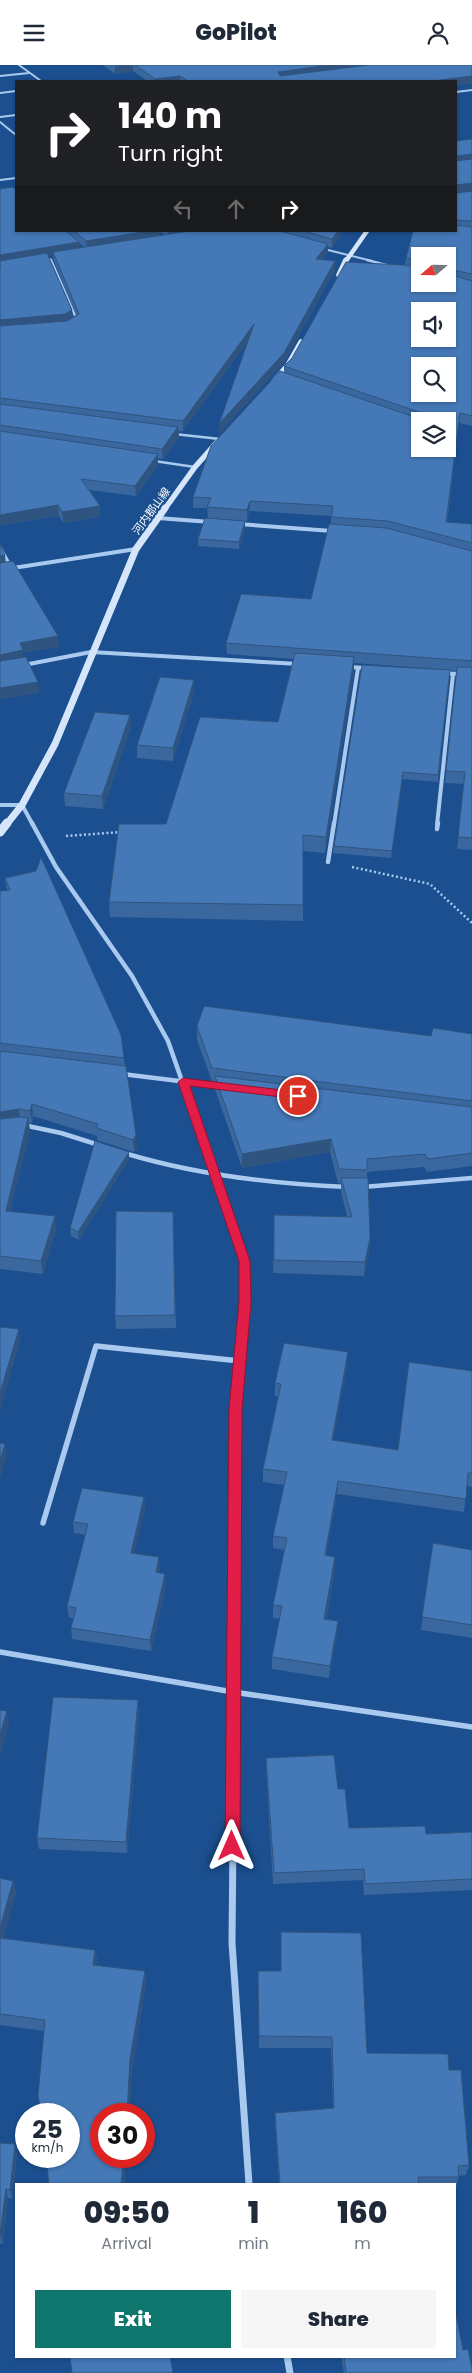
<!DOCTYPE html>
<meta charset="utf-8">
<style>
:root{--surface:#fff;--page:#f6f6f7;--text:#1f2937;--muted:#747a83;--accent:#0f766e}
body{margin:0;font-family:Poppins,"Noto Sans JP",sans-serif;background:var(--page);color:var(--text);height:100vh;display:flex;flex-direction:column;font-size:19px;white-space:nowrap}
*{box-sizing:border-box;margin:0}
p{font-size:16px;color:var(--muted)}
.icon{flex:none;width:28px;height:28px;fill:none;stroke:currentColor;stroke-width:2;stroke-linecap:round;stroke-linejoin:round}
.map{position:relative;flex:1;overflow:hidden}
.panel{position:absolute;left:15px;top:2118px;width:441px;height:175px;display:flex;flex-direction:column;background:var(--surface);border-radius:0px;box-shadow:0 1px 4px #0004}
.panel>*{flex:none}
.banner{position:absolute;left:15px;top:15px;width:442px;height:152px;border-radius:0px;box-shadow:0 1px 4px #0004;background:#202124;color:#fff;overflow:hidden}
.needle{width:32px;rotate:250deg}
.buttons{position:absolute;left:411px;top:182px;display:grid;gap:10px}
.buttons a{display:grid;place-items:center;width:45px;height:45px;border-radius:0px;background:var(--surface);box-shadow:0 1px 4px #0004;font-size:25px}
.speed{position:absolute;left:15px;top:2038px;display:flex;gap:10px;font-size:25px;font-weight:700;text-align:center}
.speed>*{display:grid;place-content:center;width:65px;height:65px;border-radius:50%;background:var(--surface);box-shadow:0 1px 4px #0004;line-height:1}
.speed small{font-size:12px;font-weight:400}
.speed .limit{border:8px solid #d22;background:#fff;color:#111}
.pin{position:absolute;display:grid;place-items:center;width:42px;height:42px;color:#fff;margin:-21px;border:2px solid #fff;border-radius:50%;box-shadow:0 1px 5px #0007}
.me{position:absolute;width:55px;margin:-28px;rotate:0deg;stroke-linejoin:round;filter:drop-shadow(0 0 4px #0008)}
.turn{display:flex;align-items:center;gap:18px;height:105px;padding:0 20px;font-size:22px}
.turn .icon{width:65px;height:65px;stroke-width:2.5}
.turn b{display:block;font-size:35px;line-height:42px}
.lanes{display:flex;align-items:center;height:48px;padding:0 20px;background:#0003;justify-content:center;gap:25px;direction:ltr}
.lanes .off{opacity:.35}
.eta{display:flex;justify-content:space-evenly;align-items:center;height:85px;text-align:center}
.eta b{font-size:30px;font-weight:800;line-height:35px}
.action{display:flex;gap:10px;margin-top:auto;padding:10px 20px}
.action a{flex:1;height:58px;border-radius:0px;background:var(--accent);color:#fff;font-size:20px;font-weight:800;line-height:58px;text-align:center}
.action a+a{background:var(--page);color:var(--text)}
header{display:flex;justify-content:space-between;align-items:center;height:65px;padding:0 20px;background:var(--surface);font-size:22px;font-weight:800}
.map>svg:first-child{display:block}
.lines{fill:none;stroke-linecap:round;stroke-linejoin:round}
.path{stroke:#a9c9ee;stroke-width:2.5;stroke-dasharray:2 2.5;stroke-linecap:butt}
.minor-far5{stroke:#a9c9ee;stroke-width:2}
.minor-far4{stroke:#a9c9ee;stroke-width:2.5}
.minor-far3{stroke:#a9c9ee;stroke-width:4}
.minor-far2{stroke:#a9c9ee;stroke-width:4.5}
.minor-far1{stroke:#a9c9ee;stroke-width:5.5}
.minor{stroke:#a9c9ee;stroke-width:7}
.secondary-far3{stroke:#d6e6fa;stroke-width:4.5}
.secondary-far2{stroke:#d6e6fa;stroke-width:5.5}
.secondary-far1{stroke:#d6e6fa;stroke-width:7}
.secondary{stroke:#d6e6fa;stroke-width:9}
.wall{fill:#3a679d;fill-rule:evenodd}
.shaded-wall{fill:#305480}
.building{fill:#4478b7;stroke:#305480;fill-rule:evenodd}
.route{fill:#e11d48;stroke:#92132f}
.labels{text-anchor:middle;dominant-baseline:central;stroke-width:4;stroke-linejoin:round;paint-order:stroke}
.far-street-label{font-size:11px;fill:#fff;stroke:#1b4f8f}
</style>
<header><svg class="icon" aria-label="menu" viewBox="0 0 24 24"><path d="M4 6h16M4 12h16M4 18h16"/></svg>GoPilot<svg class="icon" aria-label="person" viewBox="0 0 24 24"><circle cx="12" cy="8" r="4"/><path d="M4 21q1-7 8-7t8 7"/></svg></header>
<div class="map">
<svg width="472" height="2308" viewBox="0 0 472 2308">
<rect width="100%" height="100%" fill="#1b4f8f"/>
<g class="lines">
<g class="path">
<path d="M66,771L122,767"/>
<path d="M352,802L430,819L472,858"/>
</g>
<g class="minor-far5">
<path d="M19,0L41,16"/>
<path d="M0,11L29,8"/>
<path d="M456,27L472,25"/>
<path d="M0,28L16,26"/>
<path d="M0,52L16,50"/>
<path d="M0,57L16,70"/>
<path d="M0,115L16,113"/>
<path d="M324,184L372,196"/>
<path d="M50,194L51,196"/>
</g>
<g class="minor-far4">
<path d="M51,195L77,255"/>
<path d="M367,195L390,201"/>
<path d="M174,369L220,374"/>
<path d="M154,396L195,402"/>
</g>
<g class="minor-far3">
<path d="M158,453L210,457"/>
<path d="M238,459L332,466"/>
<path d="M0,483L10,501"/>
<path d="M0,505L136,484"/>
<path d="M24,600L91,587L299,599"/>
<path d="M348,602L367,603"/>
<path d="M443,608L472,610"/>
<path d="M0,740H22L33,760"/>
<path d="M334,760L358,603"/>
<path d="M437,760L453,609"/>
</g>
<g class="minor-far2">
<path d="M32,758L56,802L132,911L168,976L232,1159"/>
<path d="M437,764L438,758"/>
<path d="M328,797L334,758"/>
<path d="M122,1009L220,1021"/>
<path d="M23,1060L61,1068L99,1080"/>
<path d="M124,1088C197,1110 271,1119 347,1122"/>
<path d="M363,1122L472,1113"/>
</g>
<g class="minor-far1">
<path d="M232,1158L245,1196V1237L236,1344L234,1666"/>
<path d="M43,1458L96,1281L240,1296"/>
<path d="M0,1587L233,1627L472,1662"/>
</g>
<g class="minor">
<path d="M234,1665L232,1878L249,2119"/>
<path d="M287,2291L290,2308"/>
</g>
<path class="secondary-far3" d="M346,196L367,166"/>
<g class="secondary-far2">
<path d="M339,210L346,195"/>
<path d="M274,316L288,300L301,277"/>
<path d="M164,445L195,402L218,376"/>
</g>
<path class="secondary-far1" d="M6,760L22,740L55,679L136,484L165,443"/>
<path class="secondary" d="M0,767L7,758"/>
</g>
<g class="wall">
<path d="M103,0H472L456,16H147L133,6L115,9Z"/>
<path d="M472,74V361L459,358L447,457L472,459V785L457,784L464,719L445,718L457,606L450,605L438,717L402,714L391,793L333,788L334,781L437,604L354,598V607L325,788L303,786V856L110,852L109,837L166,759L278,657L294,594L227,589L226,578L311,534L331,459V451L250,446L247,456L208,453L207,443H193V432L284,308V301L405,201L406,193L456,166V76ZM420,191L448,219H420Z"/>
<path d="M0,124L16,166H344L332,183L328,182V188L322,195L335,205L284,297L219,369L247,277L183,366H179V372L163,394L158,393V400L136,431L89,425L100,441V452L63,458L59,451L0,460ZM160,167L165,170L160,171ZM79,178L84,182L79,183ZM53,190L54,196L76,250L73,252L72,245L48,191Z"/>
<path d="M245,463L239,484L198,481V474Z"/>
<path d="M194,627L173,696L137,693V680Z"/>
<path d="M131,662L103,744L65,741L64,728Z"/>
<path d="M5,813L124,993L125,1001L137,1082L134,1087L97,1075V1071L33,1051L32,1058H29L30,1066L10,1146L56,1164L43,1209L0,1204V826L7,825Z"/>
<path d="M197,961L431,971L472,969V1101L427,1107L424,1102L367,1107V1113L370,1173L369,1186L364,1211L273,1208L274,1150L347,1152L341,1126V1118H338L330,1087L242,1103L215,1024V1016H212L197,975Z"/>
<path d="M129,1094L79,1175L71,1171L70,1163Z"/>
<path d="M173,1147L176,1263L116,1264L115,1251Z"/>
<path d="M347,1300L333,1375L398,1385L472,1306V1422L467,1421L464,1447L337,1429L326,1491L335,1505L326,1554L338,1556L337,1568L329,1613L272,1604V1592L280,1554L273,1553V1540L284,1485L273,1483V1471L284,1420L263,1417V1404L278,1331H275V1318Z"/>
<path d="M144,1432L145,1443L134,1488L160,1503L159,1508L166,1520L151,1586L72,1574L71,1563L74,1553H69L67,1541L86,1470L74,1468L73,1457Z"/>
<path d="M433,1478L472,1485V1573L421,1565Z"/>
<path d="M139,1647L127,1788L39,1784L37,1773Z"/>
<path d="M266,1693L338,1724L349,1763L426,1769L472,1767V1825L364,1830L363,1815L273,1819L266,1704Z"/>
<path d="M0,1813L13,1816L16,1828L3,1873L95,1885L97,1896L96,1901L145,1906L146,1918L132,2005L129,2049H101V2091H126L124,2119H49L46,2091H69V2049H41L38,2030L44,1966L0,1960Z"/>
<path d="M281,1867L367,1988L449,2005L469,2100L466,2110L459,2111L456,2122H455V2119H279L275,2058V2048L333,2044L331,1983H259L258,1918L281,1906Z"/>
<path d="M0,2078L17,2088L12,2134L8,2133L3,2179L0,2178Z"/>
<path d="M463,2285L472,2308H344L341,2291H455Z"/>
</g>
<g class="shaded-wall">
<path d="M122,0H133V6L115,9V1Z"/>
<path d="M329,0H387L278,14V7Z"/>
<path d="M180,11V16H155V14Z"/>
<path d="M472,11V19L456,21V16H433Z"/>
<path d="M472,89V97L456,99V91Z"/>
<path d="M472,118V127L456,129V120Z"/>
<path d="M149,166H160V174L87,185L86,176Z"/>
<path d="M168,166H206L168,172Z"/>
<path d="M338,166H344L332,183V174Z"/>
<path d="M79,177V186L53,187V190L0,199V190Z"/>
<path d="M328,179V188L316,203V194Z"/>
<path d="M335,196V205L284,297L219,369V359Z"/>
<path d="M72,245L73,255L0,265V255Z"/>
<path d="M254,259V268L183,366V356Z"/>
<path d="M178,362L179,372L163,394L162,384Z"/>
<path d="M158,389V400L136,431L135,421Z"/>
<path d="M250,436V446L247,456V445Z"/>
<path d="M58,440L59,451L0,460V450Z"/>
<path d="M100,441V452L63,458L62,447Z"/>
<path d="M245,456V463L239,484V477Z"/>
<path d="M5,490L6,500L0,501V491Z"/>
<path d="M58,571L59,582L23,588L24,596L0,602V590L20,578Z"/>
<path d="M354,592V607L325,788L326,772Z"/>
<path d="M194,615V627L173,696V683Z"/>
<path d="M38,617L39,628L0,634V623Z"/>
<path d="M130,650L131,662L103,744L102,731Z"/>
<path d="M32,1039L33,1051L32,1058L30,1046Z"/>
<path d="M19,1044L20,1056L0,1060V1047Z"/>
<path d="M28,1053L30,1066L7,1158L6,1146Z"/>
<path d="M136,1070L137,1082L134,1087L133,1075Z"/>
<path d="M331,1074L330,1087L242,1103V1089Z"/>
<path d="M129,1087V1094L79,1175L78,1167Z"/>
<path d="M55,1151L56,1164L43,1209L41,1196Z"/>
<path d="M370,1173L369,1186L364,1211L365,1197Z"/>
<path d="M19,1264L20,1277L0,1346V1328Z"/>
<path d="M348,1287L347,1300L331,1388L332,1375Z"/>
<path d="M5,1379L7,1392L0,1413V1395Z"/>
<path d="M338,1416L337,1429L324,1503L325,1490Z"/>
<path d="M144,1432L145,1443L132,1499L131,1488Z"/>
<path d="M159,1492L160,1503L156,1519V1507Z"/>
<path d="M335,1492V1505L323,1566L324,1554Z"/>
<path d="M165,1509L166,1520L151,1586L150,1575Z"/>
<path d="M338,1556L337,1568L329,1613L330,1601Z"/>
<path d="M138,1635L139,1647L127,1788L126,1777Z"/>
<path d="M7,1646L9,1659L0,1692V1670Z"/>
<path d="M13,1816L16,1828L0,1885V1863Z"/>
<path d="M95,1885L97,1896L94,1912L93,1900Z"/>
<path d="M145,1906L146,1918L132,2005L129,2049H127L130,1994Z"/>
<path d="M15,2079L17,2088L12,2134L10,2125Z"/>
<path d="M124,2091H126L124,2119H121Z"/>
<path d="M6,2124L8,2133L3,2179L0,2170Z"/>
</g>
<g class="building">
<path d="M135,0H329L278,7L280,11L369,0H472V11L433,16H188L180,11L155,14Z"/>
<path d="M472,74V89L456,91V76Z"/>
<path d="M472,94V118L456,120V96Z"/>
<path d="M12,122L16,124V123V166H66L79,177L0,190V124Z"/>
<path d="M472,126V156L456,155V128H457Z"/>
<path d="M456,160L472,162V209L448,204V205V191H420V197L406,193L413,166H456Z"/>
<path d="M75,166H149L86,176Z"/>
<path d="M189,166H280L328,179L316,194L335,196L284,288L219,359L254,259L183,356L0,333V261L67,256L79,249L53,187Z"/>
<path d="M303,166H338L332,174Z"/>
<path d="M47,188L72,245L65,249L0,255V200H1L0,199V196Z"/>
<path d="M346,197L420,201V219H448V209L472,216V351L460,348L446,457L472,459V478L388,456L331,452L333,441L250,436L247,445L207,442L211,433L193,432L211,381L280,306L420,354L423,353L422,348L284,301L292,293ZM420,246H448V274H420ZM420,301H448V329H420ZM420,356H448V384H420Z"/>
<path d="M0,339L178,362L162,384L0,360Z"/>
<path d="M0,366L158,389L135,421L81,414L100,441L62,447L58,440L0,450Z"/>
<path d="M205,453L245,456L239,477L198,474Z"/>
<path d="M329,459L386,463L472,486V596L226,578L241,529L311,534Z"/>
<path d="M0,479L5,490L0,491Z"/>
<path d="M13,496L58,571L20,578L23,585L0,590V498Z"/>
<path d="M295,588L354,592L326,772L303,770V840L109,837L119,759H166L200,652L278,657Z"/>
<path d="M26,592L38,617L0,623V596Z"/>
<path d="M362,600L450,605L438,710L403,707L392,786L334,781Z"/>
<path d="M457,602H472V773L458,772L465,707L446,706Z"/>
<path d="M160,612L194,615L173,683L137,680Z"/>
<path d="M95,647L130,650L102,731L64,728Z"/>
<path d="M41,792L121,970L124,993L0,978V826L10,825L5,813L36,806Z"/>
<path d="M204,941L431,971L433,963L472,969V1036L212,1003L197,961Z"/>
<path d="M0,986L126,1001L136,1070L133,1075L97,1063L98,1059L32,1039L30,1046L19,1044L0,1047Z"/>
<path d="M215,1011L472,1042V1088L428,1094L425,1089L367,1094V1105L339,1104L331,1074L242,1089Z"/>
<path d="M19,1052L28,1053L6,1146L55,1151L41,1196L0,1191V1054Z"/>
<path d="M95,1076L129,1087L78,1167L70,1163Z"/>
<path d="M341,1113H368L370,1173L365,1197L274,1195V1150L352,1152Z"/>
<path d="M116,1146L173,1147L175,1250L115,1251Z"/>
<path d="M0,1262L19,1264L0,1328Z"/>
<path d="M284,1278L348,1287L332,1375L398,1385L409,1297L472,1306V1408H468L466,1434L338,1416L325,1490L335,1492L324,1554L338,1556L330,1601L272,1592L282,1541L273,1540L287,1473L273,1471L287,1407L263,1404L281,1319L275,1318Z"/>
<path d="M0,1378L5,1379L0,1395Z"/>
<path d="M82,1423L144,1432L131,1488L159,1492L156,1507L165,1509L150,1575L71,1563L76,1543L67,1541L88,1459L73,1457Z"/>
<path d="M433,1478L472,1485V1560L422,1552Z"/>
<path d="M53,1632L138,1635L126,1777L37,1773Z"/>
<path d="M0,1645L7,1646L0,1670Z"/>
<path d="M334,1690L338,1724H345L349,1763L425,1761L426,1769L472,1767V1814L365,1819L364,1804L274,1808L266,1693Z"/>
<path d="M0,1813L13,1816L0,1863Z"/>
<path d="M281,1867L361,1868L367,1988L448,1989L449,2005H461L469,2100L458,2101L459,2112H418L419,2119H280L275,2048L334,2043L332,1972L259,1971L258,1906H281Z"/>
<path d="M0,1873L95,1885L93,1900L145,1906L130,1994L127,2049H101V2091H124L122,2111L121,2119H49L46,2091H69V2049H41L38,2030L45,1955L0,1949Z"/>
<path d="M0,2078L15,2079L10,2125L6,2124L0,2170Z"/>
<path d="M455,2244L463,2285L468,2284L472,2303V2308H346L344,2291H455Z"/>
<path d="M70,2291H170L173,2308H72Z"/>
</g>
<path class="route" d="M183,1013L298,1027L304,1031L298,1034L190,1021L250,1196L251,1237L242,1344L240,1781L238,1786L232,1788L227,1786L225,1781L229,1344L239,1237V1196L178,1017Z"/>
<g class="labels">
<g class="far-street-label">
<text transform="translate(151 446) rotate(-54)">河内郡山線</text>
</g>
</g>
</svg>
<div class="buttons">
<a><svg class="needle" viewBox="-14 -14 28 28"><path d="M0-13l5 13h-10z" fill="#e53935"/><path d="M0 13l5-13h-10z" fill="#747a83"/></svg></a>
<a><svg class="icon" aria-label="sound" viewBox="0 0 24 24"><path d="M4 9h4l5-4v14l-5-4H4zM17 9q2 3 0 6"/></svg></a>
<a><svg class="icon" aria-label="search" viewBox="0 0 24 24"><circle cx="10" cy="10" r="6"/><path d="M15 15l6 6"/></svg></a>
<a><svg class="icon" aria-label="layers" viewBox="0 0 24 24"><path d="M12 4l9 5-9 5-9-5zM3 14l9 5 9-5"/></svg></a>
</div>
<div class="speed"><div>25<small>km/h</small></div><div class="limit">30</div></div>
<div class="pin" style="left:298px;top:1031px;background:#d93025"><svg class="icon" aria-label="arrive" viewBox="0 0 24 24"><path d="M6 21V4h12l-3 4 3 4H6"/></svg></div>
<svg class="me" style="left:232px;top:1781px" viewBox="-20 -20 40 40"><path d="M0-17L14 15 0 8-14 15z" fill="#e11d48" stroke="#fff" stroke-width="4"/></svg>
<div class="banner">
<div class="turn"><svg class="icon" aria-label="right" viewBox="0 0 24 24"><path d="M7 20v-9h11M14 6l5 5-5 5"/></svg><div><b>140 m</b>Turn right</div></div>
<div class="lanes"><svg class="icon off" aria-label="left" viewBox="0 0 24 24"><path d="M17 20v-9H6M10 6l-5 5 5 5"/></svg><svg class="icon off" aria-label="ahead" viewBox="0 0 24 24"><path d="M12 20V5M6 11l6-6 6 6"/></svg><svg class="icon" aria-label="right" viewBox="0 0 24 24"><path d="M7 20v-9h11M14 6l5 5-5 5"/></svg></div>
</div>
<section class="panel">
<div class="eta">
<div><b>09:50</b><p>Arrival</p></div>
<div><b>1</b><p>min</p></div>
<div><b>160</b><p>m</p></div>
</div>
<div class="action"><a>Exit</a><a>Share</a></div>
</section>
</div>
